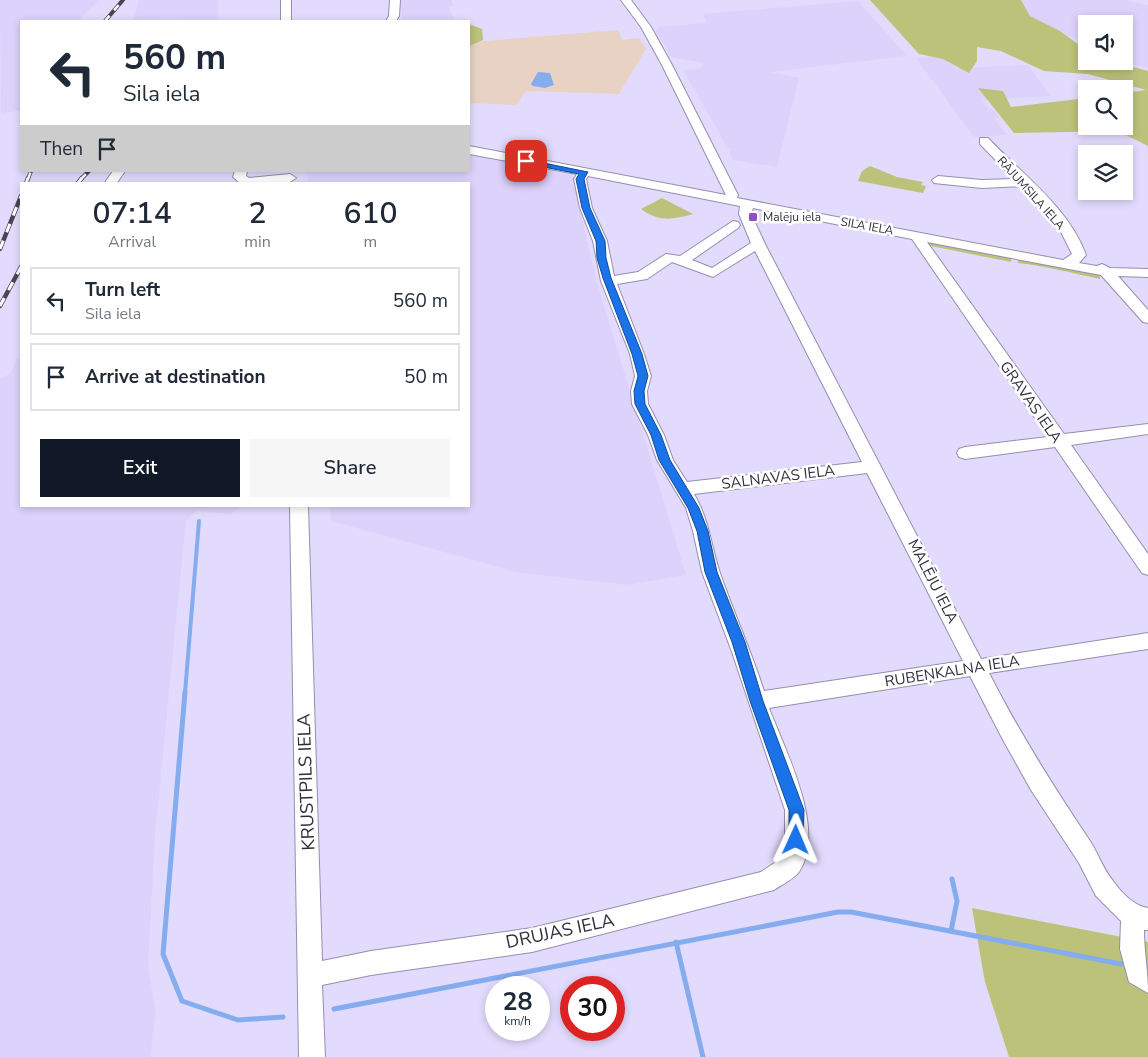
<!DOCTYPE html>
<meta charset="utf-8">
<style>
:root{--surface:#fff;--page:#f6f6f7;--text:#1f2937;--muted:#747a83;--line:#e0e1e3;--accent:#111827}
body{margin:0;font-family:"Nunito Sans",sans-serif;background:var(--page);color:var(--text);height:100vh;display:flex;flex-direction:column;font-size:19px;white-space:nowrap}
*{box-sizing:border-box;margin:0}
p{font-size:16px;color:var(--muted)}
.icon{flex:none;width:28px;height:28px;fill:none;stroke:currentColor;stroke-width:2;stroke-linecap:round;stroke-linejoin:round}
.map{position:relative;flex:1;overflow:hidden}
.side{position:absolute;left:20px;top:182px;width:450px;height:325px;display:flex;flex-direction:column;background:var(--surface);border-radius:0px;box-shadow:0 2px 8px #0003}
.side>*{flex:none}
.top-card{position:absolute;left:20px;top:20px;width:450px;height:152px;border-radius:0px;box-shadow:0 2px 8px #0003;background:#fff;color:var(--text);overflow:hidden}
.fabs{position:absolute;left:1078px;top:15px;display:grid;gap:10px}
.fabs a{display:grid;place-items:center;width:55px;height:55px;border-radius:0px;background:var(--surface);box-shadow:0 2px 8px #0003;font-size:25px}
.speed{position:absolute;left:485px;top:976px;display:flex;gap:10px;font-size:25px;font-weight:700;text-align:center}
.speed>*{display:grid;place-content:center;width:65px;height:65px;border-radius:50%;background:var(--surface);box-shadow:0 2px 8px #0003;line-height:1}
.speed small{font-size:12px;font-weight:400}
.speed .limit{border:8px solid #d22;background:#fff;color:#111}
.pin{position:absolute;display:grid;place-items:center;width:42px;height:42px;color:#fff;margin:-21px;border-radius:10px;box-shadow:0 2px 8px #0006}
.me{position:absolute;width:55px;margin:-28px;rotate:1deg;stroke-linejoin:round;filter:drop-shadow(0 0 4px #0008)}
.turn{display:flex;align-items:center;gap:18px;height:105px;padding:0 20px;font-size:22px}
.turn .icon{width:65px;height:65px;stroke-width:2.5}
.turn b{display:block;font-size:35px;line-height:42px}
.then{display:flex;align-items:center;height:48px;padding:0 20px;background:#0003;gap:10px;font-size:19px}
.eta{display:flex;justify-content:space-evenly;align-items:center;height:85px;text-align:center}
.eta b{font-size:30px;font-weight:600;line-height:35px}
.primary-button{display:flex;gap:10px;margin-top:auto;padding:10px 20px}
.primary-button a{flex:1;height:58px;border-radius:0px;background:var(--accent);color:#fff;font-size:20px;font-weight:600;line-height:58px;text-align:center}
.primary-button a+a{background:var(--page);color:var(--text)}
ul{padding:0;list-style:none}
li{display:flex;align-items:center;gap:15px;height:68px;margin:0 10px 8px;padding:0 10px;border:2px solid var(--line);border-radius:0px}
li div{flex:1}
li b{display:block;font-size:19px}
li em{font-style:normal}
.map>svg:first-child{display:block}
.commercial{fill:#e7d2c4}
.built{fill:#dcd2fc}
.green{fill:#bcc27a}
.water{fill:#84acef}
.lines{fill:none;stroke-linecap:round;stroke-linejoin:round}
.stream-far1{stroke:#84acef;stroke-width:4}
.stream{stroke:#84acef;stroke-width:5}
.minor-casing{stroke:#958eae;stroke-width:2}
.minor{fill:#fff;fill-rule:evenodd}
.rail-far1-casing{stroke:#494555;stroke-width:4}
.rail-casing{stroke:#494555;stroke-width:4.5}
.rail-far1{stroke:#fff;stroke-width:2.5;stroke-dasharray:7;stroke-linecap:butt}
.rail{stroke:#fff;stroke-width:3;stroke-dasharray:9;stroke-linecap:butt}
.route{fill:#1a73e8;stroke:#114b97}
.poi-dot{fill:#8f4ec2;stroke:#fff;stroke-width:2}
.labels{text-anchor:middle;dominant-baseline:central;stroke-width:5;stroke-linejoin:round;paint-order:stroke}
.far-street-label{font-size:12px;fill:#312e3b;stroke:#fff}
.far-poi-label{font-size:12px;fill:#312e3b;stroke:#fff;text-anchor:start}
.street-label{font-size:15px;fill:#312e3b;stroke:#fff}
.near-street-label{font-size:18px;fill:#312e3b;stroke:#fff}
</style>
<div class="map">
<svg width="1148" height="1057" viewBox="0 0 1148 1057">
<rect width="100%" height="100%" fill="#e2dbfd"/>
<path class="commercial" d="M618,30L622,40L639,38L646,49L619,94L526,91L516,105L469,103V44L473,42Z"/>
<g class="built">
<path d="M0,0H99L77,21H21V110L1,114Z"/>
<path d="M139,0H218L219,21H178L179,19L133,21Z"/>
<path d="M401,0H452L453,6L449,7L454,21H402Z"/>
<path d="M1021,0H1124L1148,5V68L1121,61H1124V24H1086V44L1030,16Z"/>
<path d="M858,1L907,56L770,72L799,78L777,167L733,160L730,154L732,149L728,148L683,70L700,69L704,63L671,57L656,31L659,27L707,23L703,14Z"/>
<path d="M947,56L956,68L1028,65L1050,96L982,100L989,110L992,109L999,117L994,118L1007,135L974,137L916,58Z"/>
<path d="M469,154L572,175L597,283L686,575L627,585L521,573L331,521L330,506H469V184H308L307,171H469Z"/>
<path d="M17,359H21V506H241L231,514L197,511L186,520L155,835L148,967L156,1012L150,1057H0V378L10,374Z"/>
</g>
<g class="green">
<path d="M870,0H1021L1030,16L1060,31L1086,50V61H1110L1148,71V146L1118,131L1014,133L978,88L1003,91L1011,107L1086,98V126H1124V93L1146,90L1088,74L1044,71L1001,51L977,47V61L969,73L943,59L919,54Z"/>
<path d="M469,24L482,29L483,40L469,46Z"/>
<path d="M870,166L897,177L923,182L921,185L926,186L923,193L858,181L862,171Z"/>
<path d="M662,198L693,214C672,220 659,222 641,209Z"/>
<path d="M924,240L1011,257V262L926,245Z"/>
<path d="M1018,258L1100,274V279C1072,273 1046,266 1018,263Z"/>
<path d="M972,908L1148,942V1057H1009L985,982Z"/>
</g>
<path class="water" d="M538,72L550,73L554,85L545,88L533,86L531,84Z"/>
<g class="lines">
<path class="stream-far1" d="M185,693L199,521"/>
<g class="stream">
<path d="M185,692L163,954L182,1001L238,1020L283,1017"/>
<path d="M951,931L957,901L952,879"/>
<path d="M676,942L703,1057"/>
<path d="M334,1009L838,912H851L1121,964"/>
</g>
<g class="minor-casing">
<g id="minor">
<rect x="281" y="0" width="10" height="21"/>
<path d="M390,0H400L399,16L396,21H386L389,16Z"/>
<path d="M621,0H631L651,27L672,65L738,195L737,198L1063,260L1072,254L1060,230L1021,186L982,188L934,183L932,180L938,176L982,180L1014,179L980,144V138H988C1022,174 1069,208 1086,255L1079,263L1097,266L1102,264L1110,268L1148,269V277L1118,276L1148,310V323L1143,322L1101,275L927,242L1064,434L1148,424V434L1071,445L1148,554V575L1142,573L1055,447L965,459L959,457L957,453L959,449L965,447L1048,437L912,239L753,208L751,214L766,246L981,659L1148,633V649L989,673C1019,732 1053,786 1090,841C1098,853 1103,869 1113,881C1121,892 1134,906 1148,908V930H1144C1144,952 1148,971 1148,993L1129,982L1120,949L1121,921L1096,896L1079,863L1031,790L1002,738L970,676L769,708C785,750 827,830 799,872C794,879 781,885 774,890L532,952L371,975L322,985L325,1057H299L290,506H308L322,961L371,951L532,928L761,872L782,858L785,853V810L732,652L702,572L693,531L686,508L657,460L648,435L632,404L631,391L635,376L630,354L601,281L593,241L580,208L574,179L577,174L469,154V146L726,195L662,65L641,27ZM588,176L740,206L739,214L751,243L712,268L692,260L738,228L740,225L738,222L733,221L680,256L666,254L638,272L614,276L607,241L592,208L586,179ZM755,251L862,462L687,482L673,460L664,435L648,404L647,391L651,376L644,354L617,284L647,279L672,262L713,277ZM867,473L963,661L764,691C751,651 734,613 720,573C711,546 709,519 694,494Z"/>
<path d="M113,171H125L116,184H104Z"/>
<path d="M235,171H247L246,176L249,178L290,174L296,178L290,182L241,184L233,177Z"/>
</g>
</g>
<use href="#minor" class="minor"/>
<g class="rail-far1-casing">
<g id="rail-far1">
<path d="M105,21L123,0"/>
<path d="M28,179L31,171"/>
<path d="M81,179L89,171"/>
</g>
</g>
<g class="rail-casing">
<g id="rail">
<path d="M26,184L28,178"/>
<path d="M77,184L82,178"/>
<path d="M0,249L21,196"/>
<path d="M0,306L21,267"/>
</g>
</g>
<use href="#rail-far1" class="rail-far1"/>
<use href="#rail" class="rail"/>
</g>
<path class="route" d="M524,159L588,172L584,179L590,208L605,241L606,258L611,278L642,354L648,376L644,391L645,404L661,435L670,460L699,508L708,531L717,572L745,642L763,701L804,810L803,840L801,844L796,846L791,844L789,840V810L750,701L732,642L705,572L697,531L688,508L659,460L651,435L635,404L634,391L638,376L632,354L603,278L597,258L596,241L582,208L576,179L579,174L524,163Z"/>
<rect class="poi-dot" x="748" y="212" width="10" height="10" rx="2.5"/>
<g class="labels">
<g class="far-street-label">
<text transform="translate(1031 193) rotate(48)">RĀJUMSILA IELA</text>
<text transform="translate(867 226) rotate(10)">SILA IELA</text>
</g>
<g class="far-poi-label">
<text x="763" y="217">Malēju iela</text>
</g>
<g class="street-label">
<text transform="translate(1031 402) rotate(55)">GRAVAS IELA</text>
<text transform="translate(778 477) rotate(-7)">SALNAVAS IELA</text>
<text transform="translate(933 581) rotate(63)">MALĒJU IELA</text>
<text transform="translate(952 671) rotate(-9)">RUBEŅKALNA IELA</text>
</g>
<g class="near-street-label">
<text transform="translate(306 782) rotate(-92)">KRUSTPILS IELA</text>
<text transform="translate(560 931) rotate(-12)">DRUJAS IELA</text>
</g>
</g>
</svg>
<div class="fabs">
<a><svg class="icon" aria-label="sound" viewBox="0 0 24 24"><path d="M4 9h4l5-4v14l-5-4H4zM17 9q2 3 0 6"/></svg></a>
<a><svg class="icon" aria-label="search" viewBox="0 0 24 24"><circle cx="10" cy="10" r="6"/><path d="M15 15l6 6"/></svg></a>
<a><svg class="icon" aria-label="layers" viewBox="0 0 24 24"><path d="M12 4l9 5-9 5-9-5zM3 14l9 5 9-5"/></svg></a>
</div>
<div class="speed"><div>28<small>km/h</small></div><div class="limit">30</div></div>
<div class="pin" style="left:526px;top:161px;background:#d93025"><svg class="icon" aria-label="arrive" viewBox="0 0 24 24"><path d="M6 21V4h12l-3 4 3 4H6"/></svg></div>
<svg class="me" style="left:796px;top:840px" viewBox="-20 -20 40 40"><path d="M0-17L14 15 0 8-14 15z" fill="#1a73e8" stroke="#fff" stroke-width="4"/></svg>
<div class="top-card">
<div class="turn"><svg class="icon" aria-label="left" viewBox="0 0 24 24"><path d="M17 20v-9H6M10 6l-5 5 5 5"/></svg><div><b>560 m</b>Sila iela</div></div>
<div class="then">Then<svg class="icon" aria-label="arrive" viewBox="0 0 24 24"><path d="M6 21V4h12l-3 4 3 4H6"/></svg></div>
</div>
<section class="side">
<div class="eta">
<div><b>07:14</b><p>Arrival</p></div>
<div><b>2</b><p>min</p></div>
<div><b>610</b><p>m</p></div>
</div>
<ul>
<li><svg class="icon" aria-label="left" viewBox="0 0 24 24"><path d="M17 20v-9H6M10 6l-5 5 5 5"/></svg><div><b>Turn left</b><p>Sila iela</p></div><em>560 m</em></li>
<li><svg class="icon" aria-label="arrive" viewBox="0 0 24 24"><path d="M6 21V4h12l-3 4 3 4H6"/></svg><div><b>Arrive at destination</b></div><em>50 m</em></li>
</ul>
<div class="primary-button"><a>Exit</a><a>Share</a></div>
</section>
</div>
